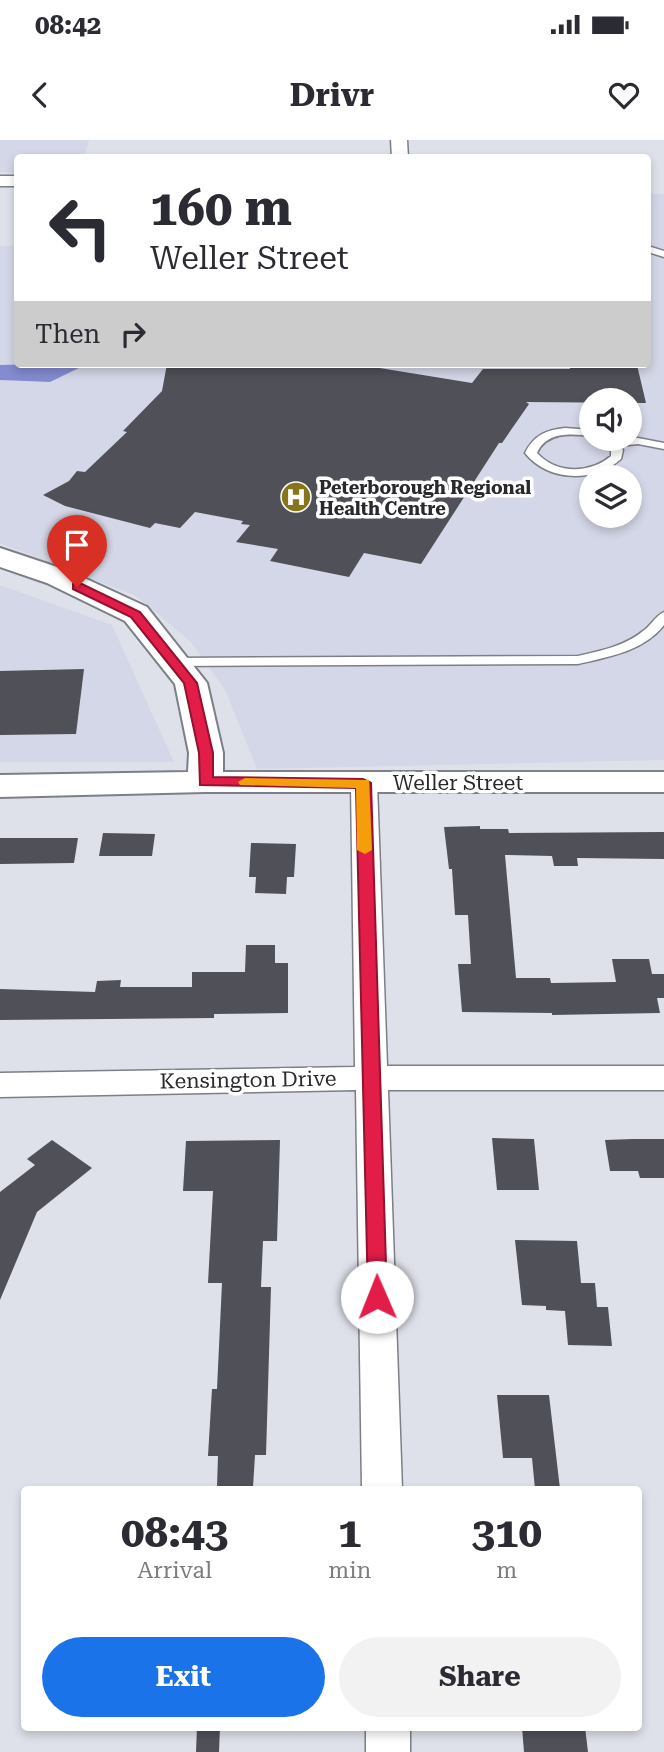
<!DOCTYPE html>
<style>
:root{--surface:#fff;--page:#f2f2f3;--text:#2b2b33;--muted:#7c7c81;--accent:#1a73e8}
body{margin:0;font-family:"Roboto Serif",serif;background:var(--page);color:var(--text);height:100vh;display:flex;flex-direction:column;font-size:26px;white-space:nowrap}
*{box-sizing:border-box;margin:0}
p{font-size:23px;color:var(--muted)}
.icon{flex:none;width:38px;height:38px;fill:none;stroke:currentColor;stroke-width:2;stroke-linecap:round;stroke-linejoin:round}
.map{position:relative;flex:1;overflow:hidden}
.panel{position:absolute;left:21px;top:1346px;width:621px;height:245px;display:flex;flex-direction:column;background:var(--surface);border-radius:7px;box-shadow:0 4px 10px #0003}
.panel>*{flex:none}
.guide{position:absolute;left:14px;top:14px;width:637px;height:214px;border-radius:7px;box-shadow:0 4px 10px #0003;background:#fff;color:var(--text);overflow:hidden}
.controls{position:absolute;left:579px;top:248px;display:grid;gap:14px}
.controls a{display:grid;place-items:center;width:63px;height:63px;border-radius:50%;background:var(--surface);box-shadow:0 4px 10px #0003;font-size:35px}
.pin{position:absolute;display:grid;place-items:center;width:60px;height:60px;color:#fff;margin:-72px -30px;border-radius:50% 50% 50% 0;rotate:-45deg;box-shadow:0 0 7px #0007}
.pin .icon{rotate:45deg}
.me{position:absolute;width:77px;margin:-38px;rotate:359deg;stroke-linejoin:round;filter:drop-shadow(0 0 5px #0008)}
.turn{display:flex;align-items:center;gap:24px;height:147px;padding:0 21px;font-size:32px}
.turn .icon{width:91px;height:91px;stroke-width:2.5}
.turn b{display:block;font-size:49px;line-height:60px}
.then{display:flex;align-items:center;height:66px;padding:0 21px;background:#0003;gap:14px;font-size:26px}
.eta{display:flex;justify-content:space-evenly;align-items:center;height:119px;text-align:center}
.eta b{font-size:42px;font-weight:700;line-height:49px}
.button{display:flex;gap:14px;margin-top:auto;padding:14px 21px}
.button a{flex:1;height:80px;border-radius:42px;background:var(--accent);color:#fff;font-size:28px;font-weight:700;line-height:80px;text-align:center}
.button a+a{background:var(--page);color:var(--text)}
.status{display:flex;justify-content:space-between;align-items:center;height:49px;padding:0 35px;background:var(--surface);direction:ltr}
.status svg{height:19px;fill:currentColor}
header{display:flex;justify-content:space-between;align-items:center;height:91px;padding:0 21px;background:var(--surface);font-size:32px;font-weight:700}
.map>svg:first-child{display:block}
.built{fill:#d4d7e7;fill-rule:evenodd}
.water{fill:#848cd1}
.building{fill:#4f5058}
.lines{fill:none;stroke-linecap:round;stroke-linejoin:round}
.service-casing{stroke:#7d7f87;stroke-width:3}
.minor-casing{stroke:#7d7f87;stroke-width:3}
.tertiary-casing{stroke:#7d7f87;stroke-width:4}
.service{fill:#fff;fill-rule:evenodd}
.minor{fill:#fff;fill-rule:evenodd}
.tertiary{fill:#fff;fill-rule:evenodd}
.route{fill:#e11d48;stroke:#92132f;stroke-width:2}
.slow{fill:#f59e0b}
.labels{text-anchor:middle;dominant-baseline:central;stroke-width:7;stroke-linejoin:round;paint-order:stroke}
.far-poi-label{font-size:18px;font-weight:bold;fill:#29292d;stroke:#fff;text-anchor:start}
.street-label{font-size:21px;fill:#29292d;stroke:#fff}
</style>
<div class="status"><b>08:42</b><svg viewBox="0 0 49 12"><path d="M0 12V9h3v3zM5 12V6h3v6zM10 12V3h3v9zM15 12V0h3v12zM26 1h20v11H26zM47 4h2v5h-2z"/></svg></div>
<header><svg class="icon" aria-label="back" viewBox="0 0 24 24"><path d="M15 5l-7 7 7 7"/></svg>Drivr<svg class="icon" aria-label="heart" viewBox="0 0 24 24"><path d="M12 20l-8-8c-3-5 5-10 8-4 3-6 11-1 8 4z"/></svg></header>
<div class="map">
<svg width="664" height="1612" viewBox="0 0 664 1612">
<rect width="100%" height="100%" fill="#dfe1ea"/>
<g class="built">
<path d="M0,0H89L84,17L18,18L17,33L0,32Z"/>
<path d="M648,54H664V620L257,629L225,550L191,502L136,456L0,403V106H17L18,224H648ZM592,261H630V299H592ZM592,338H630V376H592Z"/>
<path d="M0,445L112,485L174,622H0Z"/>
</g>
<path class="water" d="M40,224H87L50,242L0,240V225Z"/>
<g class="building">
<path d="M167,224H355L472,243L483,229H570L569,224L637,225L646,263L526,262L529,264L502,303H499L421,424L364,413L349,437L270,421L278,409L236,402L250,385L241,384L243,381L195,372L180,388L155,383L150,388L65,366L43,355L69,341L77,331L85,332L127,292L123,291L162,251Z"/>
<path d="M84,529L76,594L0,595V531Z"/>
<path d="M480,686V689H508L509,693L664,692V719L577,718L578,726H554L552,716L505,715L516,838H550L551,843L616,842L612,819H649L652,834H664V858H657L660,873L552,875V873L462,872L458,824H471L468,775H455L452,729H449L444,687Z"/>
<path d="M103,693L155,694L152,716H99Z"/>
<path d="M0,698H78L74,723L0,724Z"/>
<path d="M251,703L296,704L294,737H287L286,754L255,753L256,737H249Z"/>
<path d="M246,805H275V823H288V873L214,874V878L0,880V849L95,852L97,841L121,840L120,847H192V832H245Z"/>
<path d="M492,998L534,999L539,1050H497Z"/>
<path d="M633,999H664V1038H640L638,1031H610L605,1000Z"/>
<path d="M52,1000L92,1028L37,1072L0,1160V1052L35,1025L27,1019Z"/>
<path d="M280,1000L277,1101H263L261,1147H271L266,1315H255L253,1347H217L218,1316H208L212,1249H217L222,1143H208L213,1051H183L186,1001Z"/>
<path d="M515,1100L577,1101L581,1143H595L597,1167H608L612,1206L568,1205L565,1171L546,1170V1166L522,1165Z"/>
<path d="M497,1255H549L560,1349H535L532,1318H503Z"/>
<path d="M197,1587H220L219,1612H196Z"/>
<path d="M522,1587H585L588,1612H524Z"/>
</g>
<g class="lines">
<g class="service-casing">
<g id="service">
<path d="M648,106L664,111V117L648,112Z"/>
<path d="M565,288L592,290V296C571,294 547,291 537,313C556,334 590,334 611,316V311L601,299L638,298L664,303V309L638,304L619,306L623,310L621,319C594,343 548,342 525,313C534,295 546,290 565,288Z"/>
<path d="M664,472V485C644,511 608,517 578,524L174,526L167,522L174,518L578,516C600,511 625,506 643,491C651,486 655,476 664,472Z"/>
</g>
</g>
<g class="minor-casing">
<g id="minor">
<path d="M391,0H407L408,18H392Z"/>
<rect x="0" y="36" width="18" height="10"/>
<path d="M364,635L373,637L377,643L387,926H664V950H388L402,1349H362L356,950L0,957V933L355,927L351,643L355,637Z"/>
<rect x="366" y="1587" width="44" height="25"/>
</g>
</g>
<g class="tertiary-casing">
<path id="tertiary" d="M0,408L69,431L147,467L207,543L223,613V632H664V652H205L0,657V635L188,632L189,613L175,544L125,481L47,443L0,427Z"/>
</g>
<use href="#service" class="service"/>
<use href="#minor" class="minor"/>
<use href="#tertiary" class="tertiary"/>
</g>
<path class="route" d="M73,444H82L140,472L197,543L213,613V637L363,639L371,643L387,1157L384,1163H370L368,1157L356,648L200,645L199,613L184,543L131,477L73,449Z"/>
<path class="slow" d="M245,638L369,640L372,710L365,714L357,710L356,648L240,645L238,642Z"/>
<defs>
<g id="hospital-disc" transform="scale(1.575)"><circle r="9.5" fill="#867619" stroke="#fff"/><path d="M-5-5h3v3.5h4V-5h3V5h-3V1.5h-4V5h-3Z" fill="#fff"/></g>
</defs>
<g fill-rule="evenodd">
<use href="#hospital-disc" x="296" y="357"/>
</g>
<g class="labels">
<g class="far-poi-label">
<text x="319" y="347">Peterborough Regional<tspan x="319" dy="21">Health Centre</tspan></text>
</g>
<g class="street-label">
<text x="458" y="643">Weller Street</text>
<text transform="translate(248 940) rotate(-1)">Kensington Drive</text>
</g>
</g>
</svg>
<div class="controls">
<a><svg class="icon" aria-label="sound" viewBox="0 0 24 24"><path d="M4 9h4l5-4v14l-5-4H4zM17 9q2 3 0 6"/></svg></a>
<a><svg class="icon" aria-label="layers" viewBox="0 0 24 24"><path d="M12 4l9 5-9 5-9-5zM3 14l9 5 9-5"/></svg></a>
</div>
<div class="pin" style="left:77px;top:447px;background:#d93025"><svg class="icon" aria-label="arrive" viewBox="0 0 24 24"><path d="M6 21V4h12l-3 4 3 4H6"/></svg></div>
<svg class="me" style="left:377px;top:1157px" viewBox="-20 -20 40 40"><circle r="19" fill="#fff"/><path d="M0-13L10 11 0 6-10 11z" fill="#e11d48"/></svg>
<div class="guide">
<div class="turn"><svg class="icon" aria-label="left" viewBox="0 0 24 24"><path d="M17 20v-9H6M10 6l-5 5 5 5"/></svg><div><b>160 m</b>Weller Street</div></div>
<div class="then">Then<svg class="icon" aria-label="right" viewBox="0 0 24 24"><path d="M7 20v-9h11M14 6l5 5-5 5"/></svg></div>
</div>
<section class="panel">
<div class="eta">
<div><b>08:43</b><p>Arrival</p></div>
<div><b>1</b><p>min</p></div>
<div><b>310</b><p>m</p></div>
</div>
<div class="button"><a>Exit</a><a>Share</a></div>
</section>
</div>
